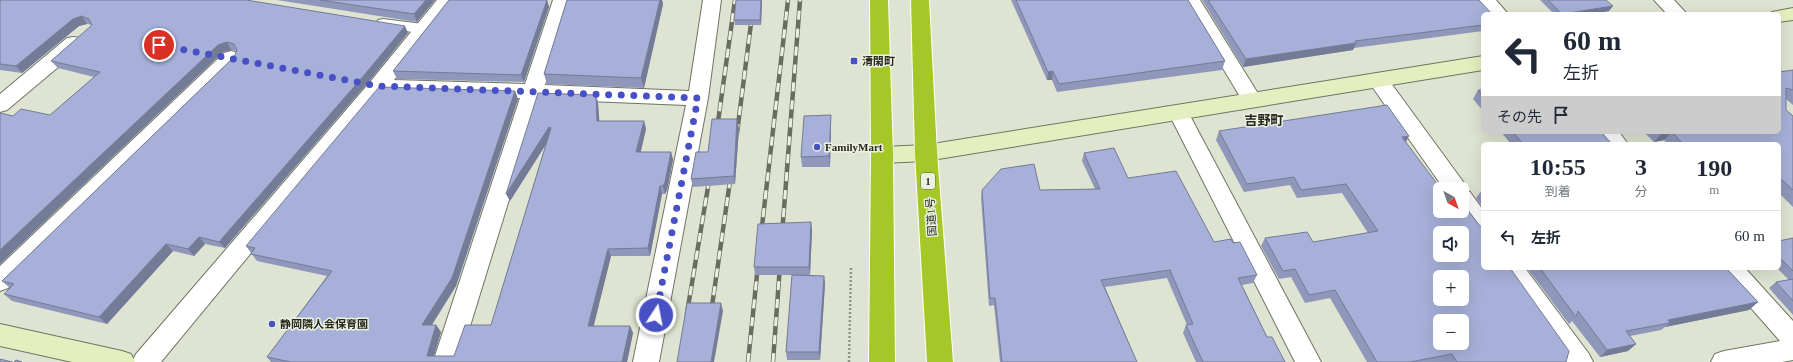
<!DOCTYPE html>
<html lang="ja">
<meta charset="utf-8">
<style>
:root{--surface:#fff;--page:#f6f6f7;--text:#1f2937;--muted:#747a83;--line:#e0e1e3}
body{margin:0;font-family:"Times New Roman","Noto Sans JP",serif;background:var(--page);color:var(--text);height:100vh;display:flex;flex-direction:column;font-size:15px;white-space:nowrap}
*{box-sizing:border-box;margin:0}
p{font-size:13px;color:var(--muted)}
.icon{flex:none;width:22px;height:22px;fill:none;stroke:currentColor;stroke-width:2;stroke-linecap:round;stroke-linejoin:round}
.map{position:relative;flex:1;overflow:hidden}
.side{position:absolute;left:1481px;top:142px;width:300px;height:128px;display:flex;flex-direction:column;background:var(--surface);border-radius:6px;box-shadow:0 4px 16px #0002}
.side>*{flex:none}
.guide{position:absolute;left:1481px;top:12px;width:300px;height:122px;border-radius:6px;box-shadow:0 4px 16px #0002;background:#fff;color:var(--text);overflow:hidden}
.needle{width:26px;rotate:140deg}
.fabs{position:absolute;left:1433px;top:182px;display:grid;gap:8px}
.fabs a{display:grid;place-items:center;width:36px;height:36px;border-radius:6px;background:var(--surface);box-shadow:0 4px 16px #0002;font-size:20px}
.pin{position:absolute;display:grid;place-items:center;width:34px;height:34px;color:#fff;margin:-17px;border:2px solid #fff;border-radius:50%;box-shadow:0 1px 4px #0007}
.me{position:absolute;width:44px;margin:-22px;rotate:11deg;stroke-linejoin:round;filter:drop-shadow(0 0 3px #0008)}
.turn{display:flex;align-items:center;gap:14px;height:84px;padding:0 16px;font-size:18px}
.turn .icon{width:52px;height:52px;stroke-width:2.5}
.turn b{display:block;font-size:28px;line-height:34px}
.then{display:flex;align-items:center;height:38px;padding:0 16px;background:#0003;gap:8px;font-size:15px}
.eta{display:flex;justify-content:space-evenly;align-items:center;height:68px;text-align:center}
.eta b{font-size:24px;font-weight:600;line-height:28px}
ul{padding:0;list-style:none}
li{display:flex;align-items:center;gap:12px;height:52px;padding:0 16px;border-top:1px solid var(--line)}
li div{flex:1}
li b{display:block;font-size:15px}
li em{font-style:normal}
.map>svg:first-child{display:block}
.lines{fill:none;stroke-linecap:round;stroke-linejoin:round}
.lane-casing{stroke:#6f7564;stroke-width:2}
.street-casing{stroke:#6f7564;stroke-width:2}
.secondary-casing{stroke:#6f7564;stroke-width:2}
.highway-casing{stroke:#fff;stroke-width:2}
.path{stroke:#909487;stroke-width:2.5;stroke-dasharray:2 2;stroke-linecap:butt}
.lane{fill:#fff;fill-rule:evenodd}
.street{fill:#fff;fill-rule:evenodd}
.secondary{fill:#e4eebe;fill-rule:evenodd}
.highway{fill:#a5c727;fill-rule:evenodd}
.rail-casing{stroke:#696d61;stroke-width:4.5}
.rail{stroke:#ebf1de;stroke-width:3;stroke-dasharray:9;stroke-linecap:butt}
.wall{fill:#8f97ba}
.shaded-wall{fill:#747b97}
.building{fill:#a6b0d8;stroke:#747b97;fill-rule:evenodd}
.route{stroke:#4850c5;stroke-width:7;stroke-dasharray:0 12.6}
.poi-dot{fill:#4850c5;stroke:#ebf1de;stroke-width:1.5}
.labels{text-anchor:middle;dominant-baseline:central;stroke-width:3;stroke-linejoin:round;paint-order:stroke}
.shield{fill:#ebf1de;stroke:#61645a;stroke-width:1}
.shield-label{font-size:10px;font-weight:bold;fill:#262821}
.poi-label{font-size:11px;font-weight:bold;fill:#262821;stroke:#ebf1de;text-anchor:start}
.street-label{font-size:11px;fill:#262821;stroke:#ebf1de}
.quarter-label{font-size:13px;font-weight:bold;fill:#262821;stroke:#ebf1de}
</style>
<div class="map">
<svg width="1793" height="362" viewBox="0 0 1793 362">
<rect width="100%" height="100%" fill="#dee4d1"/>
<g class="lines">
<g class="lane-casing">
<path id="lane" d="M383,19L423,24L428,26L430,29L428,32L423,34L378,26L376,23L378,20Z"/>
</g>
<g class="street-casing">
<g id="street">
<path d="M437,0H456L394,80L525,84L553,0H571L545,85L689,91L703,0H721L708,98L659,362H633L686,105L540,99L459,362H433L520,98L383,93L161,362H132L136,354L371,81Z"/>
<path d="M1182,0H1200L1262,100L1259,105L1252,107L1245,105Z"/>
<path d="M1477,0H1496L1508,14H1488Z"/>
<path d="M1654,0H1674L1687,14H1667Z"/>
<path d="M74,37L81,38L84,43L81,48L7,110L0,112V94L67,38Z"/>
<path d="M231,51L238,53L241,58L238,63L8,288L0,291V266L224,53Z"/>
<path d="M1378,73L1385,75L1464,183L1467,189L1466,191L1470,192L1483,210V236L1475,233L1459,211H1462V189H1444L1371,85L1368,80L1371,75Z"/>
<path d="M1178,105L1185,107L1188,112L1321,362H1295L1168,112L1171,107Z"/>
<path d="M1596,132H1619L1628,144H1605Z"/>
<path d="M1500,268H1525L1589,354L1593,362H1565Z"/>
<path d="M1718,268H1745L1793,321V360L1782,362H1711L1715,354L1724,351L1780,341L1722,275Z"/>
</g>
</g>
<g class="secondary-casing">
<g id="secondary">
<path d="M1793,8V20L1779,22V14H1771L1772,12Z"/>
<path d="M1483,56V70L926,161L882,163L874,161L871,155L874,149L882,147L926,145Z"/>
<path d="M0,324L122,351L131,354L135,362H72L0,346Z"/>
</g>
</g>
<g class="highway-casing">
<g id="highway">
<path d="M870,0H888L893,155L895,362H869L871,155Z"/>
<path d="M911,0H929L937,153L953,362H927L915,153Z"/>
</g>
</g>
<path class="path" d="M849,362L851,267"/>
<use href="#lane" class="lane"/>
<use href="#street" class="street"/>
<use href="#secondary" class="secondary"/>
<use href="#highway" class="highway"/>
<g class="rail-casing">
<g id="rail">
<path d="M717,129L735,0"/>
<path d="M737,133L754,0"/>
<path d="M761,235L788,0"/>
<path d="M782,235L800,0"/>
<path d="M687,313L710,175"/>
<path d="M711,313L731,174"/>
<path d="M748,362L758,265"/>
<path d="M773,362L780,265"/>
</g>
</g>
<use href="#rail" class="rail"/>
</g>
<g class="wall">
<path d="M0,0L408,33L370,80L225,248L205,244L194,256L173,251L107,324L12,301L4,294L10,288L2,281L234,57L237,51L231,50L223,52L0,264L13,116L50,115L94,77L58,68L51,61L92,25L87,24L79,26L22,73L0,70Z"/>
<path d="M277,0H435L417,22Z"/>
<path d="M449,0H547L549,7L524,82L397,79L393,71Z"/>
<path d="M567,0H662L663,4L644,88L547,84L544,74Z"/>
<path d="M736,0H762L761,25H735L734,20Z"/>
<path d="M1011,0H1188L1225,61L1222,70L1057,92L1052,80H1047Z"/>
<path d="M1202,0H1479L1483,14V31L1354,48L1353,50L1243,67Z"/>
<path d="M1540,0H1606L1609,11L1592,14H1554Z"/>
<path d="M1793,70V105L1786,99V110L1793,116V207L1779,193V144H1668L1664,140L1654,142L1644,132H1779V72Z"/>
<path d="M1478,90H1483V111L1473,99Z"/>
<path d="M515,91L518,99L456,286L432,325H436L441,332L434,356H454L491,325L546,144L510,201L538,93L596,95L598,103L599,121H644L646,129L640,152H671L673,160L667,190L665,194H662L650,256H611L593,326H630L633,333L627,362H271L267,357L327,276L257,261L246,246Z"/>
<path d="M831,126L830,167H802L801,157Z"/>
<path d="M739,128L735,184L693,187L691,179L708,152Z"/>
<path d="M1219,131L1406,142L1440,211L1462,193L1466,201L1464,204L1480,226L1566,362H1367L1330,298L1305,303L1291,277L1279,279L1261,246L1265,238L1313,242L1368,233L1342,193L1297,198L1290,185L1244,192L1216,140Z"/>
<path d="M1501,132H1601L1612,144H1511Z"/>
<path d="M1084,153L1128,178L1214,242L1233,243L1257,275L1253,283L1242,285L1267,337L1285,362H1196L1183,333L1186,325H1187L1167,278L1105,287L1137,362H1000L994,305L989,306L981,198L982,190H1040L1095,189L1082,161Z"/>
<path d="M1482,190H1483V208L1476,198Z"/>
<path d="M811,222L812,231L810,275H796L824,276L825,284L820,360H787L786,352L792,275H755L754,267Z"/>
<path d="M1793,238V315L1769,288L1776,282L1789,280L1777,268H1779V241Z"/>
<path d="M1527,268H1726L1758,302L1749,310L1665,327L1661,330L1630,336L1636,344L1628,351L1600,357L1572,321L1569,324Z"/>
</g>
<g class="shaded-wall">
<path d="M426,0H435L417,22L414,14Z"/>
<path d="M547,0L549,7L524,82L521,75Z"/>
<path d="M660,0H662L663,4L644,88L641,78Z"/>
<path d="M761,0H762L761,25L760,20Z"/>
<path d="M1613,6L1609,11L1592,14H1565Z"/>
<path d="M82,16L87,24L79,26L22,73L16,66L73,19Z"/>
<path d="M405,26L408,33L370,80L225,248L219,242Z"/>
<path d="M227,42L231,50L223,52L0,264V250L218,45Z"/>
<path d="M1356,43L1353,50L1243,67L1246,59Z"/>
<path d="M1053,71L1052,80H1047L1048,72Z"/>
<path d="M515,91L518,99L456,286L427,332L422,325Z"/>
<path d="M596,95L598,103L600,129L597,121Z"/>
<path d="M831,115V126L830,167L829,156Z"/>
<path d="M737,119L739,128L735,184L734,176Z"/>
<path d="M644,121L646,129L639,160L636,152Z"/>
<path d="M549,127L552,135L510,201L506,194Z"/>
<path d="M1672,132L1664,140L1654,142L1661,134Z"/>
<path d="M1409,136L1405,144L1402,137Z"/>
<path d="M671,152L673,160L667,190L665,194L663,186Z"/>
<path d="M660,186L662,194L650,256L648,248Z"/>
<path d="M811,222L812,231L810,275L809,267Z"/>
<path d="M199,237L205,244L194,256L188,249Z"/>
<path d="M166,244L173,251L107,324L99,317Z"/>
<path d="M608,249L611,256L592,333L588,326Z"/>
<path d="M824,276L825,284L820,360L819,352Z"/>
<path d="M1758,302L1749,310L1665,327L1670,323L1668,320Z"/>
<path d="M721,303L723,311L714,362H711Z"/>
<path d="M436,325L441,332L432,362L427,356Z"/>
<path d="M630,326L633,333L627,362H622Z"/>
<path d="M1636,344L1628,351L1600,357L1607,350Z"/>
</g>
<g class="building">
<path d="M0,0H246L405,26L366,73L219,242L199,237L188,249L166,244L99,317L4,294L14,284L2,281L234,57L237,50L234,44L227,42L218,45L0,250V113L13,116L21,109L50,115L100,72L51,61L92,25L89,19L82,16L73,19L16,66L0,64Z"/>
<path d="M320,0H426L414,14Z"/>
<path d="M449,0H547L521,75L393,71Z"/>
<path d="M567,0H660L641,78L544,74Z"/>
<path d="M736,0H761L760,20H734Z"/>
<path d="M1016,0H1188L1225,61L1059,84L1053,71L1048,72Z"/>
<path d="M1208,0H1479L1492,14H1483V25L1355,41L1356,43L1246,59Z"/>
<path d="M1548,0H1606L1613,6L1562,14Z"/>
<path d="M1793,70V90L1786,88V110L1793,116V190L1779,177V144H1683L1672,132H1779V72Z"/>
<path d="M379,87L515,91L452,278L422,325H436L427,356H454L465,325H491L551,128L549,127L506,194L538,93L596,95L597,121H644L636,152H671L665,182L663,186H660L648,248L608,249L588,326H630L622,362H291L267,357L332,271L251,254L255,248L246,246Z"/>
<path d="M1478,90H1483V96Z"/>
<path d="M1387,105L1409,136L1402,137L1441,189H1440V211H1462V193H1466V201L1464,202L1463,204L1480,226L1483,227V268H1510L1569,351L1566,362H1457L1452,354L1410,362H1377L1335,290L1309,295L1295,269L1283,271L1265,238L1307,232L1313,242L1378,231L1346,184L1301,190L1294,177L1247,184L1219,131ZM1440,233H1462V255H1440ZM1440,277H1462V299H1440ZM1440,321H1462V343H1440Z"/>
<path d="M831,115L829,156L801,157L804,116Z"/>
<path d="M712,119H737L734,176L691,179L696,152H708Z"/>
<path d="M1513,132H1601L1612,144H1523Z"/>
<path d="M1659,132H1671L1661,134Z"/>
<path d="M1114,148L1128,178L1176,171L1214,242L1231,239L1233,243L1240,242L1257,275L1238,278L1267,337H1272L1285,362H1203L1186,325L1193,324L1170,270L1101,280L1137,362H1002L995,298H990L982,190L1001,169L1034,164L1040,190L1100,189L1084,153Z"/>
<path d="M811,222L809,267H754L758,224Z"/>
<path d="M1793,238V271L1779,257V241Z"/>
<path d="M1540,268H1726L1758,302L1668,320L1670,323L1626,331L1636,344L1607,350L1578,311L1576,317Z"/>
<path d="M792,275L824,276L819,352H786Z"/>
<path d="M1793,279V301L1776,282Z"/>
<path d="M687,303H721L711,362H677Z"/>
<path d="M0,359L12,362H0Z"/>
<path d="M16,360L22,362H14Z"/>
</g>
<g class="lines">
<path class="route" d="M159,45L378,86L698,98L656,315"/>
</g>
<g class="poi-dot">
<rect x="850" y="57" width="8" height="8" rx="2"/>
<circle cx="817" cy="147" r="4"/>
<circle cx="272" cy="324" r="4"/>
</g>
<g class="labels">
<rect class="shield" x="921" y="173" width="14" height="16" rx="3"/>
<g class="shield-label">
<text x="928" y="181">1</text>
</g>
<g class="poi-label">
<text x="862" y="61">清閑町</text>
<text x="825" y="147">FamilyMart</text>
<text x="280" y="324">静岡隣人会保育園</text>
</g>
<g class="street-label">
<text transform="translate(931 217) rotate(-94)">国道1号</text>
</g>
<g class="quarter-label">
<text x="1264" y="120">吉野町</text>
</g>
</g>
</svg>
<div class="fabs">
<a><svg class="needle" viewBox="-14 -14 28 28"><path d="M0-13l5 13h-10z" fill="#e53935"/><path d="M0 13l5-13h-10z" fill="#747a83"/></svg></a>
<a><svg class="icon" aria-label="sound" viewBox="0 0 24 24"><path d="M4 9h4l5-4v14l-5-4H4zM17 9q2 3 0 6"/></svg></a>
<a>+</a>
<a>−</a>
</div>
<div class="pin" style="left:159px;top:45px;background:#d93025"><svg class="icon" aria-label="arrive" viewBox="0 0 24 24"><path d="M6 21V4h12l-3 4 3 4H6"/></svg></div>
<svg class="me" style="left:656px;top:315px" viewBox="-20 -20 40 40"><circle r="17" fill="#4850c5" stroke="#fff" stroke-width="3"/><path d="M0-11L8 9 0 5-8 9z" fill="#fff"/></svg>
<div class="guide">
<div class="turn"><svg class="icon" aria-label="left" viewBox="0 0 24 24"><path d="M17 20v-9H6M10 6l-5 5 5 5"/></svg><div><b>60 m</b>左折</div></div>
<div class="then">その先<svg class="icon" aria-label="arrive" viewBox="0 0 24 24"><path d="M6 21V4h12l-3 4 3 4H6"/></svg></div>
</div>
<section class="side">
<div class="eta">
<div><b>10:55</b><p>到着</p></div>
<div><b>3</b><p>分</p></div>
<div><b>190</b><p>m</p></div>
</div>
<ul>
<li><svg class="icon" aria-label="left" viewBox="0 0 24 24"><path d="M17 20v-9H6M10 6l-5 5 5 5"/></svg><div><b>左折</b></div><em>60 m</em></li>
</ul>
</section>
</div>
